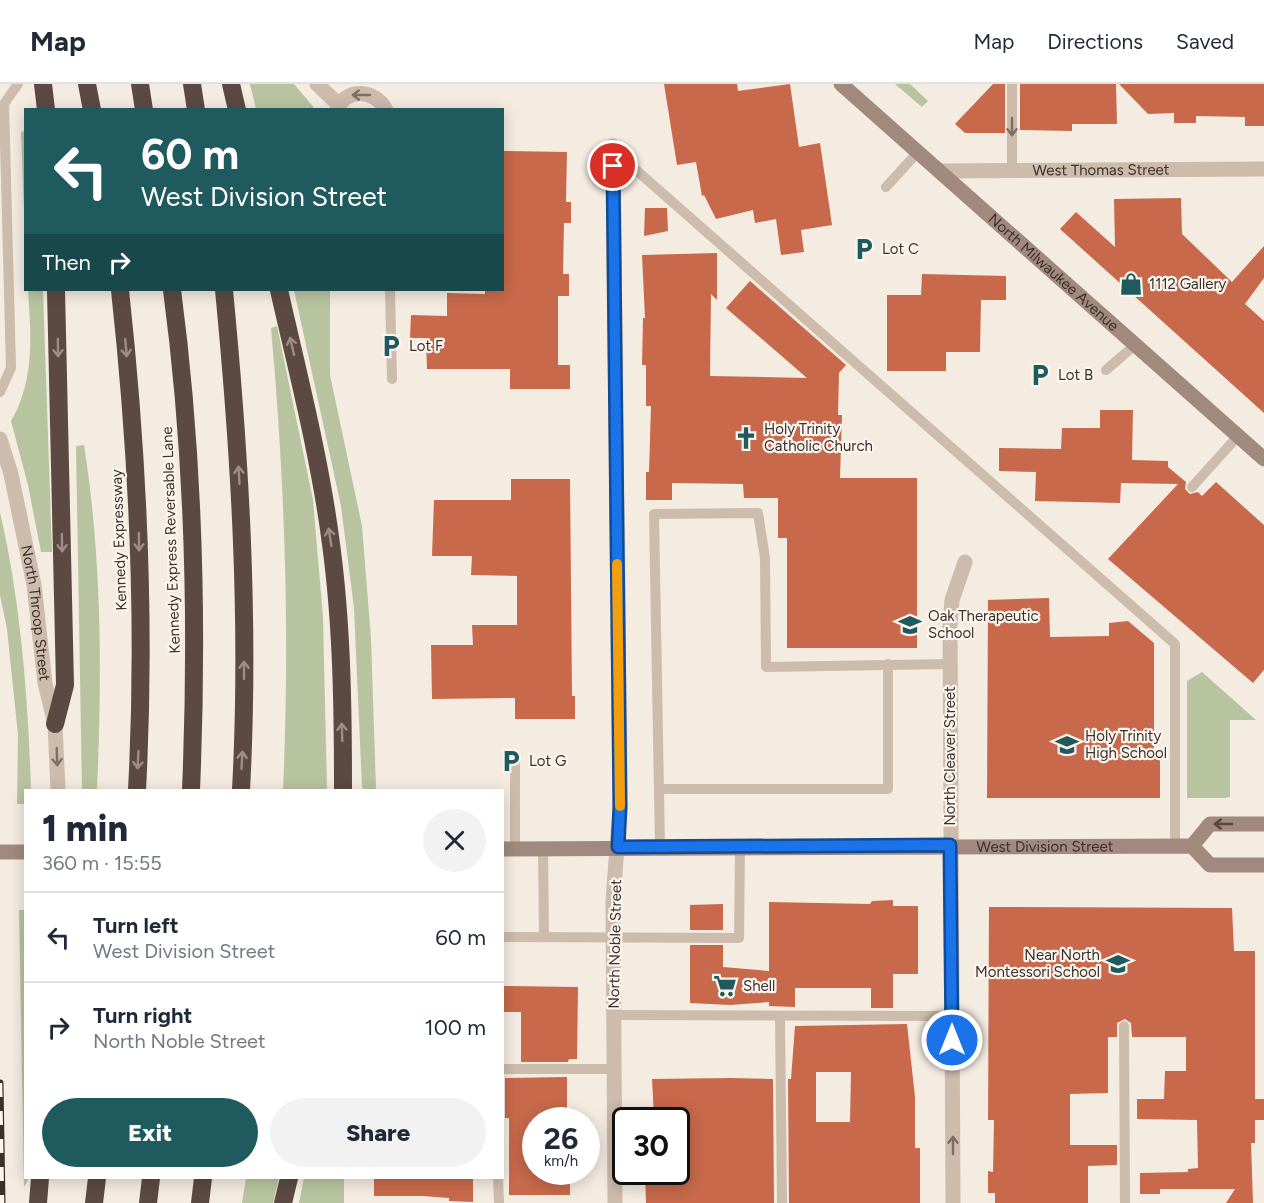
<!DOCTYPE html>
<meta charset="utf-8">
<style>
:root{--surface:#fff;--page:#f2f2f3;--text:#1f2937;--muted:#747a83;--line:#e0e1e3;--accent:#1f5a5e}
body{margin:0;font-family:Figtree,sans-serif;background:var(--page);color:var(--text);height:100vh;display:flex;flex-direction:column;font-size:22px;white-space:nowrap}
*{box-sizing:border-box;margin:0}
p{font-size:20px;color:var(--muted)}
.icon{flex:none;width:33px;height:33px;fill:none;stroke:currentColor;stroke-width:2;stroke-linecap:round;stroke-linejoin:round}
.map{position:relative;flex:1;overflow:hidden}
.details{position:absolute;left:24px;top:705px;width:480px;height:390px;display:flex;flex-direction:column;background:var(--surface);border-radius:0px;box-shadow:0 3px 15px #0003}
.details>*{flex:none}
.hud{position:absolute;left:24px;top:24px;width:480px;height:183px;border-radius:0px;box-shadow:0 3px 15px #0003;background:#1f5a5e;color:#fff;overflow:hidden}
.speed{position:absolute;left:522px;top:1023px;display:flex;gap:12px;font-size:30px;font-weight:700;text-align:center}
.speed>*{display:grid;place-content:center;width:78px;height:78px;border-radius:50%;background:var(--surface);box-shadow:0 3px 15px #0003;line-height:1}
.speed small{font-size:15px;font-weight:400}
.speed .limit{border:3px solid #111;border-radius:9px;background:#fff;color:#111}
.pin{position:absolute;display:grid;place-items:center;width:51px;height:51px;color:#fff;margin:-26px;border:3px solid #fff;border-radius:50%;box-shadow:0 2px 6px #0007}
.me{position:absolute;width:66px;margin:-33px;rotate:0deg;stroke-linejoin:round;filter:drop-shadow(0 0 4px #0008)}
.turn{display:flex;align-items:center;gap:21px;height:126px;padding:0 18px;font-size:27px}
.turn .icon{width:78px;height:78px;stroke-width:2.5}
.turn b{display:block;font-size:42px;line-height:51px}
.then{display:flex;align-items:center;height:57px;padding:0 18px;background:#0003;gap:12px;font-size:22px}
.round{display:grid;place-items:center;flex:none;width:63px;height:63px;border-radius:32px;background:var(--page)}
.summary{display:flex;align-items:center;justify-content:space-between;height:102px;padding:0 18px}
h1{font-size:36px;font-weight:800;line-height:45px}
.primary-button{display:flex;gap:12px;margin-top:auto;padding:12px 18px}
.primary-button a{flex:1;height:69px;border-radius:36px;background:var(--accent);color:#fff;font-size:24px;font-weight:800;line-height:69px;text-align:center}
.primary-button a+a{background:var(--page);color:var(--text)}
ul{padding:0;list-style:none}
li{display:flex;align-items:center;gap:18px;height:90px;padding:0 18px;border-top:2px solid var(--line)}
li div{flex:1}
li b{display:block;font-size:22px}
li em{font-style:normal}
header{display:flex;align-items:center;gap:36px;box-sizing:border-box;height:84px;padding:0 30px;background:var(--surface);border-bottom:2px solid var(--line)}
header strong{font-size:28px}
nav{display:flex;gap:33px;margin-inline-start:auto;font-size:21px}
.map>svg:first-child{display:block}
.green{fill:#b8c4a0}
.building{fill:#c8694b;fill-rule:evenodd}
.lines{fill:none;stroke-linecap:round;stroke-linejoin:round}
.service{stroke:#cdbbac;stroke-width:10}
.minor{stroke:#cdbbac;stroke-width:15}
.secondary{stroke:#a18a7d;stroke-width:15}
.motorway{stroke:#5c4a42;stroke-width:18}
.rail-casing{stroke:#3b302b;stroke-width:7}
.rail{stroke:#fbf5ee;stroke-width:4.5;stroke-dasharray:14;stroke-linecap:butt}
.oneway{stroke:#7d6f65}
.oneway2{stroke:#9c8e87}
.oneway3{stroke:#544640}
.route-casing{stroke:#114b97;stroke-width:15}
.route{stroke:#1a73e8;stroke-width:10}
.slow{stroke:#f59e0b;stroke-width:10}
.labels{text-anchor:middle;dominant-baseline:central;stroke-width:4.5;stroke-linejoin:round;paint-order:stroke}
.street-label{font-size:15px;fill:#3b302b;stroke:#fbf5ee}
.poi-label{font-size:15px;fill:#3b302b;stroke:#fbf5ee;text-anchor:start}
</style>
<header>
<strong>Map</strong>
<nav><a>Map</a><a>Directions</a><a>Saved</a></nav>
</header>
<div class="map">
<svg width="1264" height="1119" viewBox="0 0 1264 1119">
<rect width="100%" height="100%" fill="#f4ebe1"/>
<g class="green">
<path d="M250,0H294L315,25H256Z"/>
<path d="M895,0H910L928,17L922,23Z"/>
<path d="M25,47H26L25,153L21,48Z"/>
<path d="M28,206H43L52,468H41L28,401L11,337C35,296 31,251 28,206Z"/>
<path d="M294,206H330V291L362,442L371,554L376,706H364L362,703L354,524L341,422Z"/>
<path d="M277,242L313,416L323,533L327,706H283C290,552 285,398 271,244Z"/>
<path d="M84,361C102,475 102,591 97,706H82L76,362Z"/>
<path d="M0,428C21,519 28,613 31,706H26L25,720H17L18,651L7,545L0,511Z"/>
<path d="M1202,588L1256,636H1230V713L1225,714H1187V597Z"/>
<path d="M19,826H26V1094H29L24,1103Z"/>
<path d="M246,1094H279L273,1119H242Z"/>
<path d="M304,1094H344V1119H299Z"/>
</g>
<g class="building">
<path d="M664,0H737L738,7L790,0L799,63L820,59L832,141L801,146L804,168L781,171L776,135L755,139L753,126L716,135L704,111L702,112L696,78L677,81Z"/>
<path d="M993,0H1005V49H965L955,40Z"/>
<path d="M1020,0H1116L1117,40H1072V47L1020,46Z"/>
<path d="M1119,0H1264V42H1245V33L1196,32V39H1174V29L1148,30Z"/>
<path d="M502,67L567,68L566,118H571V139H564L563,190H569V212H558V281H570V305H510V285H427L426,254H410L411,231L447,232V209L485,210V206H502Z"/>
<path d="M1181,114L1182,150L1232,198L1264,162V194L1245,220L1264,237V329L1060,145L1076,128L1115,163L1114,115Z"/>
<path d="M645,124H667L668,147L644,152Z"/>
<path d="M717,169V216L711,210L710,292L807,294L726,224L750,197L846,281L839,289L838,331H842L840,394H917V564H787V454H778V414H744L743,400L672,399V416H646V388H649L651,322H646V281H642L643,234H645L642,171Z"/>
<path d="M922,190L1006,192V216H981L980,268H946V287H887V211H921Z"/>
<path d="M1100,326H1133L1132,376L1168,377V383L1186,398L1185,405L1190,410L1198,408L1202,412L1216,398L1264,441V586L1253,599L1108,475L1178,400L1121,399L1120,419L1035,417L1036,388L999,387V364L1061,365L1062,344H1100Z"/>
<path d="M511,395H570L572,612H575V635H515V614L432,615L431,561H473L472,541H517V492L471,491L472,472H432L434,416H511Z"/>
<path d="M1049,514L1050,553L1109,552V539L1128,537L1154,559V674L1160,673V714H987L988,516Z"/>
<path d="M893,816V822H918V890H893V924H871V904H795V923L769,922V918L730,921L690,919V861H723V883L769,887V818L870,820L872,817Z"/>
<path d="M723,820V846H690V821Z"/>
<path d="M989,823L1232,824L1234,867H1255V1015H1264V1036H1255V1059H1251L1253,1119H1226L1235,1105H1160V1110H1140V1089L1188,1088V1085L1198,1084L1197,1036L1137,1035V1015H1164L1165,987H1186V953H1132L1131,939L1125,935L1117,939V953H1108V1009L1070,1010V1061H1117V1081L1088,1082V1119H995V1109H988V1087L993,1088L994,1036H988Z"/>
<path d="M502,902L578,903L577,975H569L568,978H521V928H502Z"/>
<path d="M907,940L915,1013V1064H920V1119H789L788,995H791L795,942ZM816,988H851L850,1038H816Z"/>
<path d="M567,993V1035L536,1034V1088H570V1111H509V1034H505V994Z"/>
<path d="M731,994L773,995L774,1119H646L645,1089H676V1033H654L652,995Z"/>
<path d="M374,1094H473V1118L449,1117V1114L423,1112H374Z"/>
</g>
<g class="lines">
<g class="service">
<path d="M613,62L636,86L1175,560V762"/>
<path d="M1012,86V0"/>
<path d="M886,103L918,68"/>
<path d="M390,206L392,295"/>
<path d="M1106,286L1135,261"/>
<path d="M0,308L11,284L4,20L18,0"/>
<path d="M1192,403L1238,352"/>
<path d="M659,705H888V580"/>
<path d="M660,763L654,430L758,429L765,474L766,583L950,580"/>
<path d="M543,764L544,852"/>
<path d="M515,765V675"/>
<path d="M502,853L739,854L740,762"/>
<path d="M614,931L952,932"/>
<path d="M780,933L782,1119"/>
<path d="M1124,942L1125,1119"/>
<path d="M502,985H614"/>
<path d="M498,1094L499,1119"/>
</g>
<g class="minor">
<path d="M317,0L339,21"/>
<path d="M337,26C346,3 375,5 386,26"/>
<path d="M613,62L620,723L613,817L615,1119"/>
<path id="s1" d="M939,87L1264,85"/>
<path id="s2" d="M0,355L11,390L34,501L45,599L55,640L58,706"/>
<path d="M953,1119L950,540L952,516L965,478"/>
</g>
<g class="secondary">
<path id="s3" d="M841,0L1264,375"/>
<path d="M1192,762L1210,740H1264"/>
<path id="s4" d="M502,765L1192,762L1210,781H1264"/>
<path d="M0,768H26"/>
</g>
<g class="motorway">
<path d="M43,0L46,26"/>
<path d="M87,0L92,26"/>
<path d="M140,0L144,26"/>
<path d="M192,0L196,26"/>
<path d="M231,0L237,26"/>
<path d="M120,206C138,372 146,540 137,706"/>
<path d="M172,206C194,371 198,540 191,706"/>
<path d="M224,206C240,372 250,539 241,706"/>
<path d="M279,206C298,290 320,374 331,460C342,541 343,625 343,706"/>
<path d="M55,640L65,601L56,206"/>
<path d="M38,1119L40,1094"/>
<path d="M94,1119L97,1094"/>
<path d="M148,1119L151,1094"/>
<path d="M200,1119L203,1094"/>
<path d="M283,1119L289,1094"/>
</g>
<g class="rail-casing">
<path id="rail" d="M0,999L2,1119"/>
</g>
<use href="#rail" class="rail"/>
</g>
<defs><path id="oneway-shaft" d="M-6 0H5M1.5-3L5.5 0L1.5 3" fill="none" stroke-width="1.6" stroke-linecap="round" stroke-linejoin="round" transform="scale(1.5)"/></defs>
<g class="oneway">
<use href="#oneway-shaft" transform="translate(361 11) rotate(180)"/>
<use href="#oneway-shaft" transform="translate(1012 43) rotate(90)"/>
<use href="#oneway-shaft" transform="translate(57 673) rotate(88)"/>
<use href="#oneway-shaft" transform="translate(953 1061) rotate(-90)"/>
</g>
<g class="oneway2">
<use href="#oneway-shaft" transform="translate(292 262) rotate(-103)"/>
<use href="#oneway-shaft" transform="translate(58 264) rotate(89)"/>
<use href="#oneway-shaft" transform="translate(126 264) rotate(85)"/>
<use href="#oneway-shaft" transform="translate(239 391) rotate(-93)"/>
<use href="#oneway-shaft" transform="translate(330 453) rotate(-99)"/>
<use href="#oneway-shaft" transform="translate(139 458) rotate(89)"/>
<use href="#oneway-shaft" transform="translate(62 459) rotate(89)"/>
<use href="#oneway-shaft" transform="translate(244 586) rotate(-90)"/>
<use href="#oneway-shaft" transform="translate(342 648) rotate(-92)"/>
<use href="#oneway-shaft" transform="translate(138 676) rotate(93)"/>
<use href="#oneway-shaft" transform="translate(242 676) rotate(-87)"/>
</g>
<use class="oneway3" href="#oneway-shaft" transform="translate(1223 740) rotate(-180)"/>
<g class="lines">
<g class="route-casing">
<path id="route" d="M613,82L620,723L618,763L950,761L952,956"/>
</g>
<use href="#route" class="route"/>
<path class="slow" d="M617,480L620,722"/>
</g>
<defs>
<g id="parking-bare" transform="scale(1.8)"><path d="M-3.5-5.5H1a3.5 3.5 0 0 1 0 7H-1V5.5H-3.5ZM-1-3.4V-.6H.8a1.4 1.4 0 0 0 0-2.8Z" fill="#1f5a5e" stroke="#fbf5ee" stroke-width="2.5" paint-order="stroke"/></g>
<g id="shop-bare" transform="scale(1.8)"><path d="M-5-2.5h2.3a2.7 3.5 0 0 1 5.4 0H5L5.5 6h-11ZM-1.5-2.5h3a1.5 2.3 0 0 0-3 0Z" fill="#1f5a5e" stroke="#fbf5ee" stroke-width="2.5" paint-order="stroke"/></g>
<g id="church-bare" transform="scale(1.8)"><path d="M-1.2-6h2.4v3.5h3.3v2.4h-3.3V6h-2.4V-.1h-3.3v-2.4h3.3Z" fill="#1f5a5e" stroke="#fbf5ee" stroke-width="2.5" paint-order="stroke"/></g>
<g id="school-bare" transform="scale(1.8)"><path d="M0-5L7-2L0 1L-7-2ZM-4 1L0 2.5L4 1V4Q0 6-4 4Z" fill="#1f5a5e" stroke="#fbf5ee" stroke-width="2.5" paint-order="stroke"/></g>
<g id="supermarket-bare" transform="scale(1.8)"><path d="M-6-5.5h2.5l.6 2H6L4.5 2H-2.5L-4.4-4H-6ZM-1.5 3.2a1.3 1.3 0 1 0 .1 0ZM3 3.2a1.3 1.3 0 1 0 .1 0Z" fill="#1f5a5e" stroke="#fbf5ee" stroke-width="2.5" paint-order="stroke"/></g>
</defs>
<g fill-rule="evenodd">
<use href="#parking-bare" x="864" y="165"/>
<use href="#shop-bare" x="1131" y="200"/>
<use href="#parking-bare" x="391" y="262"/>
<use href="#parking-bare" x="1040" y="291"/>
<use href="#church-bare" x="746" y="354"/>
<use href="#school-bare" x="910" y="541"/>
<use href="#school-bare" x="1067" y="661"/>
<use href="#parking-bare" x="511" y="677"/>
<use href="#school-bare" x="1118" y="880"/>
<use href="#supermarket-bare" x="725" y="902"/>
</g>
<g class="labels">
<g class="street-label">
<text stroke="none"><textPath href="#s1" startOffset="162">West Thomas Street</textPath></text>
<text stroke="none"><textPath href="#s3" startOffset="284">North Milwaukee Avenue</textPath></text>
<text transform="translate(119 456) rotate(-92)">Kennedy Expressway</text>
<text transform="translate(171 456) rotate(-92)">Kennedy Express Reversable Lane</text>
<text stroke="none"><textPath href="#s2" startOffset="178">North Throop Street</textPath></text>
<text transform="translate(950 672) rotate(-90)">North Cleaver Street</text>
<text stroke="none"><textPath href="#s4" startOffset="543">West Division Street</textPath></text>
<text transform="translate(615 860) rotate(-89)">North Noble Street</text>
</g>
<g class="poi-label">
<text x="882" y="165">Lot C</text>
<text x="1149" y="200">1112 Gallery</text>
<text x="409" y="262">Lot F</text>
<text x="1058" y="291">Lot B</text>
<text x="764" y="345">Holy Trinity<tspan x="764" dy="17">Catholic Church</tspan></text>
<text x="928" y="532">Oak Therapeutic<tspan x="928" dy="17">School</tspan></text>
<text x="1085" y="652">Holy Trinity<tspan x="1085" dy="17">High School</tspan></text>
<text x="529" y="677">Lot G</text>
<text x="1100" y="871" text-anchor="end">Near North<tspan x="1100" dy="17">Montessori School</tspan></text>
<text x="743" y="902">Shell</text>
</g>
</g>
</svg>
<div class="speed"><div>26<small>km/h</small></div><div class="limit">30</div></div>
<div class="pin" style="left:613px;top:82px;background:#d93025"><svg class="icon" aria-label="arrive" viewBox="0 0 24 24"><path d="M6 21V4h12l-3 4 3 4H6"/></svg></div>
<svg class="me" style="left:952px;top:956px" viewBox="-20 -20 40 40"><circle r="17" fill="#1a73e8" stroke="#fff" stroke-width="3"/><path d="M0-11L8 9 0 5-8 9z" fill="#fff"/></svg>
<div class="hud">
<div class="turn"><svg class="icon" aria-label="left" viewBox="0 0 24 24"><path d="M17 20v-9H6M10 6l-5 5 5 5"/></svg><div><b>60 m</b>West Division Street</div></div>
<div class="then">Then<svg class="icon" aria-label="right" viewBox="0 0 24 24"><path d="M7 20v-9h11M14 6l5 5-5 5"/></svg></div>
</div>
<section class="details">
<div class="summary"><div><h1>1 min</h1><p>360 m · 15:55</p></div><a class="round"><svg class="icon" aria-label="close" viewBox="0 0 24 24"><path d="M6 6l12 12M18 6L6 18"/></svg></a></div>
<ul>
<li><svg class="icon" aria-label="left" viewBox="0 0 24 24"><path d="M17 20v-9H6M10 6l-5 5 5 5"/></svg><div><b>Turn left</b><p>West Division Street</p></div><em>60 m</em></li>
<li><svg class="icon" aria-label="right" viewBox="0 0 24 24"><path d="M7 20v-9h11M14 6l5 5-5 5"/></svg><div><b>Turn right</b><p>North Noble Street</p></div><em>100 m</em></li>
</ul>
<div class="primary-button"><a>Exit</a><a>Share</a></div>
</section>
</div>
